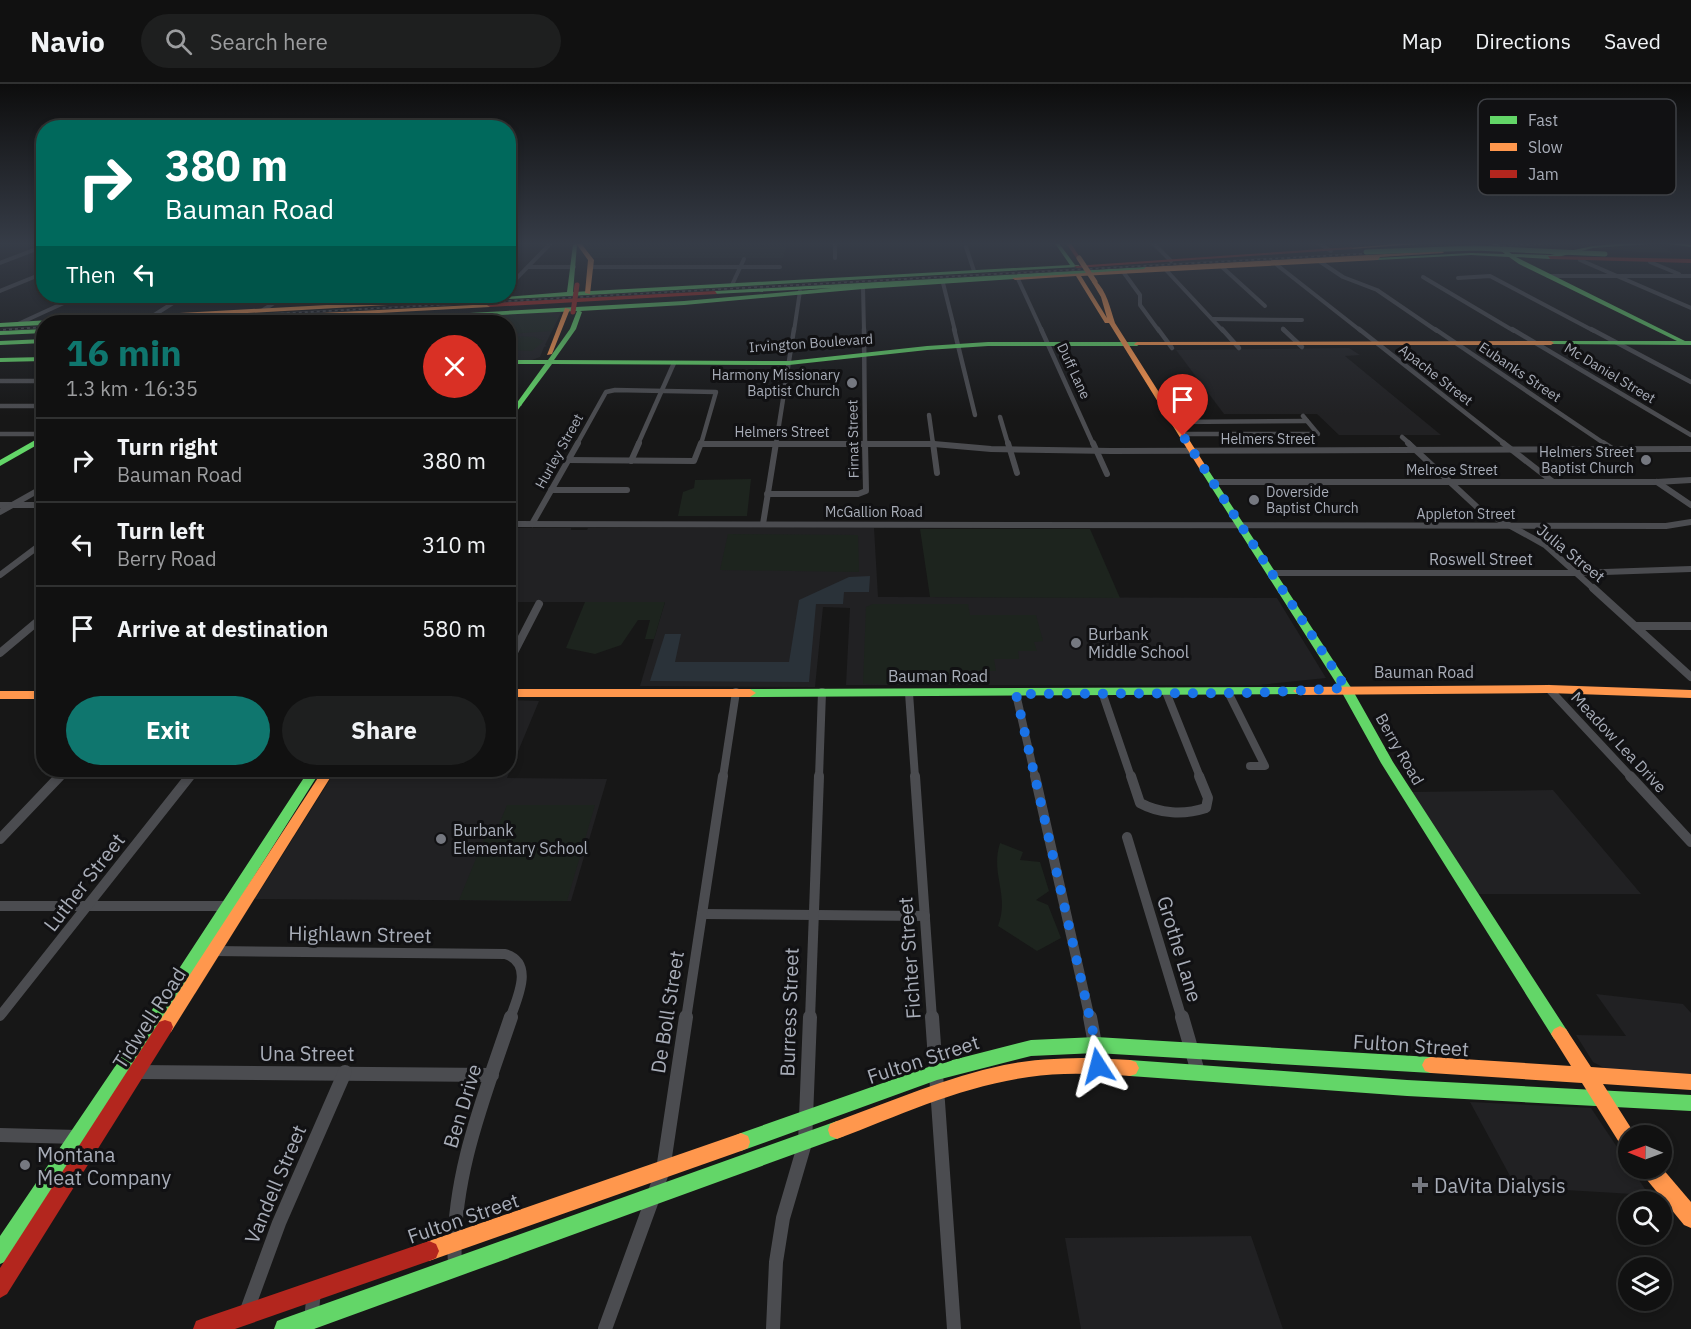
<!DOCTYPE html>
<meta charset="utf-8">
<style>
:root{--surface:#111;--page:#1e1f1f;--text:#f1f3f6;--muted:#9c9d9f;--line:#303131;--accent:#0f766e}
body{margin:0;font-family:"IBM Plex Sans",sans-serif;background:var(--page);color:var(--text);height:100vh;display:flex;flex-direction:column;font-size:22px;white-space:nowrap}
*{box-sizing:border-box;margin:0}
p{font-size:20px;color:var(--muted)}
.icon{flex:none;width:33px;height:33px;fill:none;stroke:currentColor;stroke-width:2;stroke-linecap:round;stroke-linejoin:round}
.map{position:relative;flex:1;overflow:hidden}
.drawer{position:absolute;left:36px;top:231px;width:480px;height:462px;display:flex;flex-direction:column;background:var(--surface);border-radius:24px;box-shadow:0 3px 9px #0003,0 0 0 2px var(--line)}
.drawer>*{flex:none}
.banner{position:absolute;left:36px;top:36px;width:480px;height:183px;border-radius:24px;box-shadow:0 3px 9px #0003,0 0 0 2px var(--line);background:#00695c;color:#fff;overflow:hidden}
.needle{width:39px;rotate:271deg}
.tools{position:absolute;left:1618px;top:1041px;display:grid;gap:12px}
.tools a{display:grid;place-items:center;width:54px;height:54px;border-radius:50%;background:var(--surface);box-shadow:0 3px 9px #0003,0 0 0 2px var(--line);font-size:30px}
.pin{position:absolute;display:grid;place-items:center;width:51px;height:51px;color:#fff;margin:-62px -26px;border-radius:50% 50% 50% 0;rotate:-45deg;box-shadow:0 0 6px #0007}
.pin .icon{rotate:45deg}
.me{position:absolute;width:66px;margin:-33px;rotate:351deg;stroke-linejoin:round;filter:drop-shadow(0 0 4px #0008)}
.turn{display:flex;align-items:center;gap:21px;height:126px;padding:0 30px;font-size:27px}
.turn .icon{width:78px;height:78px;stroke-width:2.5}
.turn b{display:block;font-size:42px;line-height:51px}
.then{display:flex;align-items:center;height:57px;padding:0 30px;background:#0003;gap:12px;font-size:22px}
.round{display:grid;place-items:center;flex:none;width:63px;height:63px;border-radius:32px;background:var(--page)}
.summary{display:flex;align-items:center;justify-content:space-between;height:102px;padding:0 30px}
h1{font-size:36px;font-weight:700;line-height:45px;color:var(--accent)}
.primary-button{display:flex;gap:12px;margin-top:auto;padding:12px 30px}
.primary-button a{flex:1;height:69px;border-radius:36px;background:var(--accent);color:#fff;font-size:24px;font-weight:700;line-height:69px;text-align:center}
.primary-button a+a{background:var(--page);color:var(--text)}
ul{padding:0;list-style:none}
li{display:flex;align-items:center;gap:18px;height:84px;padding:0 30px;border-top:2px solid var(--line)}
li div{flex:1}
li b{display:block;font-size:22px}
li em{font-style:normal}
header{display:flex;align-items:center;gap:36px;box-sizing:border-box;height:84px;padding:0 30px;background:var(--surface);border-bottom:2px solid var(--line)}
header strong{font-size:28px}
nav{display:flex;gap:33px;margin-inline-start:auto;font-size:21px}
.search{width:420px;height:54px;background:var(--page);display:flex;align-items:center;gap:15px;box-sizing:border-box;padding:0 21px;border-radius:33px;color:var(--muted);font-size:22px}
.map>svg:first-child{display:block}
.built{fill:#212123}
.green{fill:#1d241e}
.water{fill:#2a3239}
.lines{fill:none;stroke-linecap:round;stroke-linejoin:round}
.street-far5{stroke:#4b4c50;stroke-width:4}
.street-far4{stroke:#4b4c50;stroke-width:4.5}
.street-far3{stroke:#4b4c50;stroke-width:6}
.street-far2{stroke:#4b4c50;stroke-width:8}
.street-far1{stroke:#4b4c50;stroke-width:10}
.street{stroke:#4b4c50;stroke-width:14}
.fast{fill:#63d668;fill-rule:evenodd}
.slow{fill:#ff974d;fill-rule:evenodd}
.jam{fill:#b3261e;fill-rule:evenodd}
.rail-casing{stroke:#4b4c4f;stroke-width:2}
.rail{stroke:#111113;stroke-width:1.5;stroke-dasharray:3;stroke-linecap:butt}
.fast-bridge{stroke:#63d668;stroke-width:5}
.slow-bridge{stroke:#ff974d;stroke-width:5}
.jam-bridge{stroke:#b3261e;stroke-width:5}
.route{stroke:#1a73e8;stroke-width:10;stroke-dasharray:0 18}
.poi-dot{fill:#757880;stroke:#111113;stroke-width:2}
.labels{text-anchor:middle;dominant-baseline:central;stroke-width:6;stroke-linejoin:round;paint-order:stroke}
.far-street-label{font-size:14px;fill:#a8adb8;stroke:#111113}
.far-poi-label{font-size:14px;fill:#a8adb8;stroke:#111113;text-anchor:end}
.street-label{font-size:16px;fill:#a8adb8;stroke:#111113}
.poi-label{font-size:16px;fill:#a8adb8;stroke:#111113;text-anchor:start}
.near-street-label{font-size:20px;fill:#a8adb8;stroke:#111113}
.near-poi-label{font-size:20px;fill:#a8adb8;stroke:#111113;text-anchor:start}
.key{fill:#111113;stroke:#3e4045;stroke-width:1.5}
.key-label{font-size:16px;fill:#a8adb8}
</style>
<header>
<strong>Navio</strong>
<div class="search"><svg class="icon" aria-label="search" viewBox="0 0 24 24"><circle cx="10" cy="10" r="6"/><path d="M15 15l6 6"/></svg>Search here</div>
<nav><a>Map</a><a>Directions</a><a>Saved</a></nav>
</header>
<div class="map">
<svg width="1691" height="1245" viewBox="0 0 1691 1245">
<rect width="100%" height="100%" fill="#171717"/>
<g class="built">
<path d="M562,227L545,261L547,262L544,263L540,273L529,277L509,276L508,238H364Z"/>
<path d="M1349,264L1360,271L1345,272L1441,351H1339L1317,330H1224L1176,266Z"/>
<path d="M509,444H571V446H587L588,444H874L878,513L1277,514L1326,594L1259,601H846L850,524L823,523L815,603L640,602L665,518H509Z"/>
<path d="M509,616L539,617L507,694L607,695L571,817L255,815L336,686H508Z"/>
<path d="M1553,706L1641,810H1477L1412,708Z"/>
<path d="M1596,910L1683,920L1691,929V992L1610,987L1593,978L1576,951L1626,952Z"/>
<path d="M1470,1018L1591,1024L1649,1111L1516,1103Z"/>
<path d="M1251,1152L1283,1245H1081L1065,1154Z"/>
</g>
<g class="green">
<path d="M581,158H787L783,174H593Z"/>
<path d="M1653,159L1675,170L1593,165Z"/>
<path d="M544,230L557,234L552,247L509,250L508,238H496L503,231Z"/>
<path d="M509,252L534,253L544,257L532,267L509,266Z"/>
<path d="M751,395L747,432H678L683,408L694,404L695,396Z"/>
<path d="M920,445H1090L1120,514L930,513Z"/>
<path d="M728,450L858,451L859,488L720,486Z"/>
<path d="M585,518H665L654,555H645L650,536H638L621,561L595,570L566,564Z"/>
<path d="M968,520L970,531H1036L1043,557L1034,558L1037,567H1018L1019,575H994L996,587H955L956,601L863,600L866,523L873,520Z"/>
<path d="M507,721H595L567,817L459,816L487,748H496Z"/>
<path d="M1000,759L1023,768L1020,776L1040,778L1049,807L1036,816L1048,821L1061,854L1037,867L998,842C1010,811 990,790 1000,759Z"/>
</g>
<path class="water" d="M870,492L869,508H844L843,520H816L809,598L650,597L665,550H681L675,578H789L799,516L849,493Z"/>
<g class="lines">
<g class="street-far5">
<path d="M835,158V174"/>
<path d="M1317,158L1331,167"/>
<path d="M1153,159L1171,177"/>
<path d="M966,163L974,187"/>
<path d="M1580,176L1691,224"/>
<path d="M1319,177L1343,193L1377,206L1437,247"/>
<path d="M1650,178L1679,190"/>
<path d="M0,179L44,162"/>
<path d="M1277,181L1361,247"/>
<path d="M528,183H574"/>
<path d="M591,183H780"/>
<path d="M1222,183L1265,222"/>
<path d="M1166,186L1223,247"/>
<path d="M1124,189L1140,211V221L1159,247"/>
<path d="M1548,192H1691"/>
<path d="M1423,193L1514,247"/>
<path d="M1458,194L1490,192L1594,247"/>
<path d="M1018,195L1042,247"/>
<path d="M943,199L955,247"/>
<path d="M732,201L744,175"/>
<path d="M508,203L552,158"/>
<path d="M863,203L864,247"/>
<path d="M0,207L44,189"/>
<path d="M400,218L408,212"/>
<path d="M263,226L285,212"/>
<path d="M151,233L184,212"/>
<path d="M1213,235L1302,236"/>
<path d="M18,240L79,212"/>
<path d="M1283,245L1285,247"/>
<path d="M794,247L800,207"/>
</g>
<g class="street-far4">
<path d="M864,245L865,360"/>
<path d="M954,245L975,331"/>
<path d="M1041,245L1093,360"/>
<path d="M1158,245L1172,264"/>
<path d="M1222,245L1239,264"/>
<path d="M1283,245L1302,263"/>
<path d="M1359,245L1505,360"/>
<path d="M1435,245L1605,360"/>
<path d="M1512,245L1691,351"/>
<path d="M1591,245L1691,298"/>
<path d="M0,297H44"/>
<path d="M508,320H520"/>
<path d="M0,322H44"/>
<path d="M929,331L933,360"/>
<path d="M1000,333L1008,360"/>
<path d="M1174,338L1307,337"/>
<path d="M0,350H44"/>
<path d="M1182,350H1318L1303,332"/>
<path d="M1402,353L1410,360"/>
<path d="M577,360L606,308L615,306L716,308L701,360"/>
<path d="M638,360L674,279"/>
<path d="M701,360H935"/>
<path d="M776,360L794,245"/>
</g>
<g class="street-far3">
<path d="M933,359L937,389"/>
<path d="M1008,359L1017,389"/>
<path d="M1093,359L1107,390"/>
<path d="M1408,359L1478,424L1545,461L1595,506"/>
<path d="M1503,359L1552,397"/>
<path d="M1603,359L1614,366"/>
<path d="M701,360H934L991,365L1111,367L1691,365"/>
<path d="M568,376L694,377L701,359"/>
<path d="M631,377L639,359"/>
<path d="M1212,398H1657L1691,396"/>
<path d="M1657,398L1691,421"/>
<path d="M551,406H627"/>
<path d="M767,410H858L866,407L865,359"/>
<path d="M0,421H44"/>
<path d="M0,428L44,403"/>
<path d="M508,440L1666,442L1691,438"/>
<path d="M532,440L578,359"/>
<path d="M763,440L776,359"/>
<path d="M1271,489H1576L1691,485"/>
<path d="M0,491L44,458"/>
</g>
<g class="street-far2">
<path d="M1593,504L1691,593"/>
<path d="M1635,542H1691"/>
<path d="M0,569L44,532"/>
<path d="M508,580L539,520"/>
<path d="M1549,605L1631,693"/>
<path d="M1102,608L1131,693"/>
<path d="M1166,608L1200,693"/>
<path d="M1228,608L1265,682H1250"/>
<path d="M909,609L915,693"/>
<path d="M1016,610L1035,693"/>
<path d="M59,693L66,686"/>
<path d="M189,693L195,686"/>
<path d="M723,693L736,608"/>
<path d="M819,693L822,608"/>
</g>
<g class="street-far1">
<path d="M915,692L932,935"/>
<path d="M1035,692L1090,935"/>
<path d="M1131,692L1140,719C1160,730 1184,731 1206,724L1208,714L1199,692"/>
<path d="M1630,692L1691,758"/>
<path d="M1127,753L1182,935"/>
<path d="M0,755L60,692"/>
<path d="M0,822H231"/>
<path d="M702,830L925,832"/>
<path d="M213,867L505,870C535,879 517,914 510,935"/>
<path d="M0,932L190,692"/>
<path d="M686,935L723,692"/>
<path d="M810,935L819,692"/>
</g>
<g class="street">
<path d="M932,933L954,1245"/>
<path d="M1090,933L1099,982"/>
<path d="M1182,933L1198,988"/>
<path d="M135,988L492,991"/>
<path d="M0,1051L78,1053"/>
<path d="M455,1181C450,1096 484,1013 511,933"/>
<path d="M246,1229L279,1139L345,988"/>
<path d="M307,1245L311,1236L314,1207"/>
<path d="M605,1245L663,1086L686,933"/>
<path d="M773,1245L776,1178L783,1134L805,1059L810,933"/>
</g>
<g class="fast">
<path d="M1054,158H1058L1075,181H1079V183L570,212L509,215L506,213L567,208L573,161L575,160L577,161L573,208L1070,181Z"/>
<path d="M1490,158H1495L1512,170L1550,171L1593,162L1640,158H1674L1691,161V163L1662,159L1593,164L1550,175L1516,173L1685,257H1691V261L1549,260L1548,259L1551,257H1677L1519,180L1509,173L1471,171L1378,176L1375,174L1471,169L1505,170Z"/>
<path d="M1146,183L1148,186L863,205L684,221L580,227L582,228L576,245L554,276L789,277L927,262L988,258H1137L1140,260L1137,262H988L927,266L789,281L552,280L508,339V331L545,280H508V276H548L570,245L577,227L367,238H341L344,236L684,217L832,204L713,210L715,207Z"/>
<path d="M203,231L201,234L110,238H44V241L0,243V239L100,233L103,235Z"/>
<path d="M44,245V249L0,251V247Z"/>
<path d="M44,255V259L0,261V257Z"/>
<path d="M44,273V277L0,278V274Z"/>
<path d="M44,351V357L0,382V376Z"/>
<path d="M1200,382L1207,384L1352,605L1393,678L1566,945L1569,950L1566,955L1560,958L1554,955L1381,679L1340,605L1199,384Z"/>
<path d="M1299,603L1303,604L1305,607L1303,610L750,613L744,609L750,605Z"/>
<path d="M309,686H321L128,993L7,1177L0,1180V1152L116,981Z"/>
<path d="M1096,953L1431,973L1437,975L1440,981L1437,987L1431,989L1096,969L1031,972L937,996L741,1067L734,1064L732,1058L734,1052L741,1049L937,980L1031,956Z"/>
<path d="M1130,976L1407,996L1691,1011V1027L1407,1012L1130,992L1124,990L1121,984L1124,978Z"/>
<path d="M837,1037L844,1040L846,1046L844,1052L314,1245H274L277,1237L285,1234Z"/>
</g>
<g class="slow">
<path d="M575,158H580L594,176L590,210L585,209L588,176Z"/>
<path d="M1419,158H1445L1351,165L1349,164Z"/>
<path d="M1442,167L1444,169L1380,173L1378,176L1081,192L1107,234L1101,213L1092,198L1095,196C1107,207 1110,224 1115,239L1207,384L1203,386L1199,384L1109,239H1105L1076,192L1015,196L1012,194L1144,185L1146,183Z"/>
<path d="M509,211L511,214L126,236L123,234L126,232Z"/>
<path d="M492,220L490,223L213,238H187L190,236Z"/>
<path d="M565,224L570,225L552,270L547,271Z"/>
<path d="M1137,258L1551,257L1554,259L1551,261H1135L1134,260Z"/>
<path d="M1549,601L1691,606V614L1549,609L1299,611L1293,607L1299,603Z"/>
<path d="M508,605H750L756,609L750,613H508Z"/>
<rect x="0" y="607" width="44" height="8"/>
<path d="M323,686H335L171,948L165,950L159,948L157,943L159,938Z"/>
<path d="M1560,942L1566,945L1591,983L1691,990V1006L1603,1000L1636,1052H1629V1066L1622,1063L1582,999L1431,989L1425,987L1422,981L1425,975L1431,973L1571,982L1551,950L1554,945Z"/>
<path d="M1092,974L1130,976L1136,978L1139,984L1136,990L1130,992C1097,990 1062,988 1029,993C962,1002 900,1031 837,1055L830,1052L828,1046L830,1040L837,1037C892,1017 947,993 1004,981C1033,975 1063,974 1092,974Z"/>
<path d="M741,1049L748,1052L750,1058L748,1064L741,1067L429,1177L422,1174L419,1167L422,1160L429,1157Z"/>
<path d="M1641,1084H1662L1691,1118V1144L1684,1141L1643,1091Z"/>
</g>
<g class="jam">
<path d="M1065,158H1070L1081,175H1077Z"/>
<path d="M1351,163L1353,165L1077,184L1074,182Z"/>
<path d="M1548,172L1691,175V179L1550,175Z"/>
<path d="M715,207L717,210L490,223L487,221L490,219Z"/>
<path d="M165,936L171,938L173,943L171,948L7,1210L0,1214V1184L159,938Z"/>
<path d="M429,1157L436,1160L439,1167L436,1174L429,1177L235,1245H193L196,1237L204,1234Z"/>
</g>
<g class="rail-casing">
<g id="rail">
<path d="M128,238L1576,158"/>
<path d="M0,246L44,243"/>
</g>
</g>
<use href="#rail" class="rail"/>
<path class="fast-bridge" d="M1366,168L1475,164L1605,170"/>
<path class="slow-bridge" d="M1079,174L1095,198"/>
<path class="jam-bridge" d="M573,228L577,201"/>
</g>
<linearGradient id="sky" x2="0" y2="1"><stop stop-color="#0d0d0d"/><stop offset="0.48" stop-color="#363c47"/><stop offset="1" stop-color="#363c47" stop-opacity="0"/></linearGradient>
<rect width="1691" height="332" fill="url(#sky)"/>
<g class="lines">
<path class="route" d="M1098,982L1096,961L1016,610L1253,609L1346,604L1183,352"/>
</g>
<g class="poi-dot">
<circle cx="852" cy="299" r="6"/>
<circle cx="1646" cy="376" r="6"/>
<circle cx="1254" cy="416" r="6"/>
<circle cx="1076" cy="559" r="6"/>
<circle cx="441" cy="755" r="6"/>
<circle cx="25" cy="1081" r="6"/>
<path d="M1417 1092h6v6h6v6h-6v6h-6v-6h-6v-6h6z"/>
</g>
<g class="labels">
<g class="far-street-label">
<text transform="translate(811 259) rotate(-4)">Irvington Boulevard</text>
<text transform="translate(1074 287) rotate(65)">Duff Lane</text>
<text transform="translate(1520 288) rotate(34)">Eubanks Street</text>
<text transform="translate(1610 289) rotate(31)">Mc Daniel Street</text>
<text transform="translate(1436 291) rotate(38)">Apache Street</text>
<text x="782" y="348">Helmers Street</text>
<text transform="translate(853 355) rotate(-91)">Firnat Street</text>
<text x="1268" y="355">Helmers Street</text>
<text transform="translate(559 367) rotate(-61)">Hurley Street</text>
<text x="1452" y="386">Melrose Street</text>
<text x="874" y="428">McGallion Road</text>
<text x="1466" y="430">Appleton Street</text>
</g>
<g class="far-poi-label">
<text x="840" y="291">Harmony Missionary<tspan x="840" dy="16">Baptist Church</tspan></text>
<text x="1634" y="368">Helmers Street<tspan x="1634" dy="16">Baptist Church</tspan></text>
<text x="1266" y="408" text-anchor="start">Doverside<tspan x="1266" dy="16">Baptist Church</tspan></text>
</g>
<g class="street-label">
<text transform="translate(1571 469) rotate(39)">Julia Street</text>
<text x="1481" y="475">Roswell Street</text>
<text x="1424" y="588">Bauman Road</text>
<text x="938" y="592">Bauman Road</text>
<text transform="translate(1619 658) rotate(47)">Meadow Lea Drive</text>
<text transform="translate(1400 665) rotate(60)">Berry Road</text>
</g>
<g class="poi-label">
<text x="1088" y="550">Burbank<tspan x="1088" dy="18">Middle School</tspan></text>
<text x="453" y="746">Burbank<tspan x="453" dy="18">Elementary School</tspan></text>
</g>
<g class="near-street-label">
<text transform="translate(84 798) rotate(-52)">Luther Street</text>
<text transform="translate(360 850) rotate(1)">Highlawn Street</text>
<text transform="translate(1180 865) rotate(73)">Grothe Lane</text>
<text transform="translate(909 874) rotate(-94)">Fichter Street</text>
<text transform="translate(667 928) rotate(-81)">De Boll Street</text>
<text transform="translate(789 928) rotate(-88)">Burress Street</text>
<text transform="translate(149 934) rotate(-57)">Tidwell Road</text>
<text transform="translate(1411 961) rotate(4)">Fulton Street</text>
<text x="307" y="969">Una Street</text>
<text transform="translate(923 975) rotate(-18)">Fulton Street</text>
<text transform="translate(462 1022) rotate(-73)">Ben Drive</text>
<text transform="translate(275 1100) rotate(-67)">Vandell Street</text>
<text transform="translate(463 1134) rotate(-19)">Fulton Street</text>
</g>
<g class="near-poi-label">
<text x="37" y="1070">Montana<tspan x="37" dy="23">Meat Company</tspan></text>
<text x="1434" y="1101">DaVita Dialysis</text>
</g>
</g>
<rect x="1478" y="15" width="198" height="96" rx="9" class="key"/>
<rect x="1490" y="32" width="27" height="8" fill="#63d668"/>
<rect x="1490" y="59" width="27" height="8" fill="#ff974d"/>
<rect x="1490" y="86" width="27" height="8" fill="#b3261e"/>
<g class="key-label">
<text x="1528" y="42">Fast</text>
<text x="1528" y="69">Slow</text>
<text x="1528" y="96">Jam</text>
</g>
</svg>
<div class="tools">
<a><svg class="needle" viewBox="-14 -14 28 28"><path d="M0-13l5 13h-10z" fill="#e53935"/><path d="M0 13l5-13h-10z" fill="#9c9d9f"/></svg></a>
<a><svg class="icon" aria-label="search" viewBox="0 0 24 24"><circle cx="10" cy="10" r="6"/><path d="M15 15l6 6"/></svg></a>
<a><svg class="icon" aria-label="layers" viewBox="0 0 24 24"><path d="M12 4l9 5-9 5-9-5zM3 14l9 5 9-5"/></svg></a>
</div>
<div class="pin" style="left:1183px;top:352px;background:#d93025"><svg class="icon" aria-label="arrive" viewBox="0 0 24 24"><path d="M6 21V4h12l-3 4 3 4H6"/></svg></div>
<svg class="me" style="left:1098px;top:982px" viewBox="-20 -20 40 40"><path d="M0-17L14 15 0 8-14 15z" fill="#1a73e8" stroke="#fff" stroke-width="4"/></svg>
<div class="banner">
<div class="turn"><svg class="icon" aria-label="right" viewBox="0 0 24 24"><path d="M7 20v-9h11M14 6l5 5-5 5"/></svg><div><b>380 m</b>Bauman Road</div></div>
<div class="then">Then<svg class="icon" aria-label="left" viewBox="0 0 24 24"><path d="M17 20v-9H6M10 6l-5 5 5 5"/></svg></div>
</div>
<section class="drawer">
<div class="summary"><div><h1>16 min</h1><p>1.3 km · 16:35</p></div><a class="round" style="background:#d93025;color:#fff"><svg class="icon" aria-label="close" viewBox="0 0 24 24"><path d="M6 6l12 12M18 6L6 18"/></svg></a></div>
<ul>
<li><svg class="icon" aria-label="right" viewBox="0 0 24 24"><path d="M7 20v-9h11M14 6l5 5-5 5"/></svg><div><b>Turn right</b><p>Bauman Road</p></div><em>380 m</em></li>
<li><svg class="icon" aria-label="left" viewBox="0 0 24 24"><path d="M17 20v-9H6M10 6l-5 5 5 5"/></svg><div><b>Turn left</b><p>Berry Road</p></div><em>310 m</em></li>
<li><svg class="icon" aria-label="arrive" viewBox="0 0 24 24"><path d="M6 21V4h12l-3 4 3 4H6"/></svg><div><b>Arrive at destination</b></div><em>580 m</em></li>
</ul>
<div class="primary-button"><a>Exit</a><a>Share</a></div>
</section>
</div>
